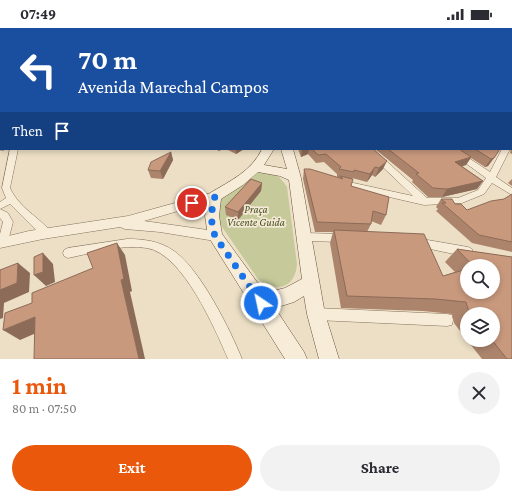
<!DOCTYPE html>
<meta charset="utf-8">
<style>
:root{--surface:#fff;--page:#f2f2f3;--text:#2b2b33;--muted:#7c7c81;--accent:#ea580c}
body{margin:0;font-family:"Crimson Pro",serif;background:var(--page);color:var(--text);height:100vh;display:flex;flex-direction:column;font-size:15px;white-space:nowrap}
*{box-sizing:border-box;margin:0}
p{font-size:13px;color:var(--muted)}
.icon{flex:none;width:22px;height:22px;fill:none;stroke:currentColor;stroke-width:2;stroke-linecap:round;stroke-linejoin:round}
.map{position:relative;height:331px;overflow:hidden}
.panel{display:flex;flex-direction:column;background:var(--surface);flex:1}
.panel>*{flex:none}
.banner{position:absolute;left:0px;top:0px;width:512px;height:122px;box-shadow:0 2px 6px #0003;background:#1a4fa0;color:#fff;overflow:hidden}
.fabs{position:absolute;left:460px;top:231px;display:grid;gap:8px}
.fabs a{display:grid;place-items:center;width:40px;height:40px;border-radius:50%;background:var(--surface);box-shadow:0 2px 6px #0003;font-size:20px}
.pin{position:absolute;display:grid;place-items:center;width:34px;height:34px;color:#fff;margin:-17px;border:2px solid #fff;border-radius:50%;box-shadow:0 1px 4px #0007}
.me{position:absolute;width:44px;margin:-22px;rotate:326deg;stroke-linejoin:round;filter:drop-shadow(0 0 3px #0008)}
.turn{display:flex;align-items:center;gap:14px;height:84px;padding:0 12px;font-size:18px}
.turn .icon{width:52px;height:52px;stroke-width:2.5}
.turn b{display:block;font-size:28px;line-height:34px}
.then{display:flex;align-items:center;height:38px;padding:0 12px;background:#0003;gap:8px;font-size:15px}
.round{display:grid;place-items:center;flex:none;width:42px;height:42px;border-radius:21px;background:var(--page)}
.headline{display:flex;align-items:center;justify-content:space-between;height:68px;padding:0 12px}
h1{font-size:24px;font-weight:700;line-height:30px;color:var(--accent)}
.button{display:flex;gap:8px;margin-top:auto;padding:8px 12px}
.button a{flex:1;height:46px;border-radius:24px;background:var(--accent);color:#fff;font-size:16px;font-weight:700;line-height:46px;text-align:center}
.button a+a{background:var(--page);color:var(--text)}
.status{display:flex;justify-content:space-between;align-items:center;height:28px;padding:0 20px;background:var(--surface);direction:ltr}
.status svg{height:11px;fill:currentColor}
.map>svg:first-child{display:block}
.green{fill:#c6c99a}
.lines{fill:none;stroke-linecap:round;stroke-linejoin:round}
.minor-casing{stroke:#86715c;stroke-width:1}
.tertiary-casing{stroke:#86715c;stroke-width:1}
.secondary-casing{stroke:#68523f;stroke-width:1}
.minor{fill:#f7ecd8;fill-rule:evenodd}
.tertiary{fill:#f7ecd8;fill-rule:evenodd}
.secondary{fill:#f7ecd8;fill-rule:evenodd}
.wall{fill:#ac846c;fill-rule:evenodd}
.shaded-wall{fill:#8c6b58}
.building{fill:#c8997d;stroke:#8c6b58}
.route{stroke:#1a73e8;stroke-width:7;stroke-dasharray:0 12.6}
.labels{text-anchor:middle;dominant-baseline:central;stroke-width:3.5;stroke-linejoin:round;paint-order:stroke}
.park-label{font-size:11px;font-style:italic;fill:#495227;stroke:#f4e9d4}
</style>
<div class="status"><b>07:49</b><svg viewBox="0 0 49 12"><path d="M0 12V9h3v3zM5 12V6h3v6zM10 12V3h3v9zM15 12V0h3v12zM26 1h20v11H26zM47 4h2v5h-2z"/></svg></div>
<div class="map">
<svg width="512" height="331" viewBox="0 0 512 331">
<rect width="100%" height="100%" fill="#ecdfc5"/>
<path class="green" d="M257,144C274,145 277,144 287,159L297,236C295,261 276,265 258,251L220,196L217,176L225,166Z"/>
<g class="lines">
<g class="minor-casing">
<g id="minor">
<path d="M0,118L1,121L4,122H0Z"/>
<path d="M10,121H18L10,160C16,173 27,182 38,191C42,195 48,199 51,205L50,208L46,209L42,208L10,176L0,181L8,185L13,194L7,217L3,218L0,217V206L3,194L0,190V174L6,170L2,160Z"/>
<path d="M364,121H373L427,170H458L478,162L486,150L446,121H455L490,144L502,121H510L496,149L512,160V167L492,155L484,166L462,175L424,177L337,157L336,155L340,152L413,168Z"/>
<path d="M304,205L344,206L348,207L349,210L348,213L344,214L304,213L300,212L299,209L300,206Z"/>
<path d="M416,210L468,219L472,221L473,224L472,227L468,229L416,218L412,217L411,214L412,211Z"/>
<path d="M127,211C144,211 160,213 174,223C200,241 230,301 242,331H228C215,301 183,226 147,220C121,216 93,225 68,230L64,228L63,225L64,222L68,220Z"/>
<path d="M316,280L447,286L452,287L453,292L452,297L447,298L316,292L312,290L310,286L312,282Z"/>
</g>
</g>
<g class="tertiary-casing">
<path id="tertiary" d="M215,164L219,165L221,168L219,171L144,193L215,203L219,204L221,208L219,212L215,213L160,204L125,201L120,199L43,211L0,220V210L29,203L128,188Z"/>
</g>
<g class="secondary-casing">
<path id="secondary" d="M262,121H274L264,137L287,141L281,121H293L301,150L325,286L339,331H319L307,286L304,268L294,274L275,280L304,324L307,331H285L208,208L205,188L210,165C230,153 252,143 262,121ZM258,144L280,148L289,152L302,251L285,260L265,265L222,206L219,188L221,171L243,157Z"/>
</g>
<use href="#minor" class="minor"/>
<use href="#tertiary" class="tertiary"/>
<use href="#secondary" class="secondary"/>
</g>
<g class="wall">
<path d="M511,43H512V126L510,125L511,121Z"/>
<path d="M226,121H244L236,126Z"/>
<path d="M298,121H373L383,141L375,149L372,147L367,154L352,150V151L351,158L386,187L381,197L371,193V196L367,204L443,248L455,244L445,234L457,221L512,229V331H482L467,312H493V286H467V312L454,295L452,286L423,283L341,280L330,215L333,204H315L303,151L304,141L339,150V149H337V146L324,134L316,135L308,126L301,129ZM467,238H493L467,264Z"/>
<path d="M375,121H500L488,138L485,139L471,130L466,137L462,138L483,153L477,161L442,169H428L412,154L413,152Z"/>
<path d="M171,124L173,132L163,151L151,150L148,142Z"/>
<path d="M512,151V158L508,155Z"/>
<path d="M262,155L261,163L238,192L226,187L225,179Z"/>
<path d="M512,166V224L472,215L436,183L438,181L436,179L441,171L455,176L467,182L504,171Z"/>
</g>
<g class="shaded-wall">
<path d="M218,121H225L218,123Z"/>
<path d="M236,121H244L236,126Z"/>
<path d="M302,121H309L308,126L301,129Z"/>
<path d="M171,124L173,132L163,151L160,143Z"/>
<path d="M471,129L466,137L450,142L455,134Z"/>
<path d="M494,130L488,138L485,139L491,131Z"/>
<path d="M387,133L383,141L375,149L379,140Z"/>
<path d="M375,139L372,147L367,154L370,146Z"/>
<path d="M483,153L477,161L442,169L447,161Z"/>
<path d="M262,155L261,163L238,192V184Z"/>
<path d="M117,215L125,227L132,263L130,264L145,331H139L121,252Z"/>
<path d="M43,225L53,236L55,254L46,258L34,247Z"/>
<path d="M18,235L30,245L29,264L4,275L3,290L0,291V262Z"/>
<path d="M35,289L50,299L20,312L3,302Z"/>
</g>
<g class="building">
<rect x="511" y="43" width="1" height="69"/>
<path d="M312,121H373L387,133L379,140L375,139L370,146L354,142V144L339,141L341,139L326,126L318,127Z"/>
<path d="M388,121H459L471,129L455,134L483,153L447,161L433,160L416,146L419,145Z"/>
<path d="M475,121H500L494,130L491,131Z"/>
<path d="M171,124L160,143L148,142L151,134Z"/>
<path d="M304,141H310L343,151L340,148L353,151L351,158L389,169L386,187L373,183L371,196L317,194Z"/>
<path d="M251,151L262,155L238,184L225,179Z"/>
<path d="M512,166V214L479,207L442,175H446L441,171H452L455,176H461L467,182L491,173L504,171Z"/>
<path d="M334,202L424,206L443,248L467,241V264H493V238H473L457,221L512,229V331H507L492,312H493V286H470L469,284L466,274L435,271L347,268Z"/>
<path d="M117,215L124,251L121,252L139,331H34L35,289L3,302L5,285L32,275V265L93,240L87,225Z"/>
<path d="M43,225V244L34,247V229Z"/>
<path d="M18,235L17,255L0,262V242Z"/>
</g>
<linearGradient id="sky" x2="0" y2="1"><stop stop-color="#8eb8d4"/><stop offset="0.48" stop-color="#f6f1e5"/><stop offset="1" stop-color="#f6f1e5" stop-opacity="0"/></linearGradient>
<rect width="512" height="89" fill="url(#sky)"/>
<g class="lines">
<path class="route" d="M192,175L215,168C211,184 210,192 215,208L261,275"/>
</g>
<g class="labels">
<g class="park-label">
<text x="256" y="181">Praça<tspan x="256" dy="13">Vicente Guida</tspan></text>
</g>
</g>
</svg>
<div class="fabs">
<a><svg class="icon" aria-label="search" viewBox="0 0 24 24"><circle cx="10" cy="10" r="6"/><path d="M15 15l6 6"/></svg></a>
<a><svg class="icon" aria-label="layers" viewBox="0 0 24 24"><path d="M12 4l9 5-9 5-9-5zM3 14l9 5 9-5"/></svg></a>
</div>
<div class="pin" style="left:192px;top:175px;background:#d93025"><svg class="icon" aria-label="arrive" viewBox="0 0 24 24"><path d="M6 21V4h12l-3 4 3 4H6"/></svg></div>
<svg class="me" style="left:261px;top:275px" viewBox="-20 -20 40 40"><circle r="17" fill="#1a73e8" stroke="#fff" stroke-width="3"/><path d="M0-11L8 9 0 5-8 9z" fill="#fff"/></svg>
<div class="banner">
<div class="turn"><svg class="icon" aria-label="left" viewBox="0 0 24 24"><path d="M17 20v-9H6M10 6l-5 5 5 5"/></svg><div><b>70 m</b>Avenida Marechal Campos</div></div>
<div class="then">Then<svg class="icon" aria-label="arrive" viewBox="0 0 24 24"><path d="M6 21V4h12l-3 4 3 4H6"/></svg></div>
</div>
</div>
<section class="panel">
<div class="headline"><div><h1>1 min</h1><p>80 m · 07:50</p></div><a class="round"><svg class="icon" aria-label="close" viewBox="0 0 24 24"><path d="M6 6l12 12M18 6L6 18"/></svg></a></div>
<div class="button"><a>Exit</a><a>Share</a></div>
</section>
